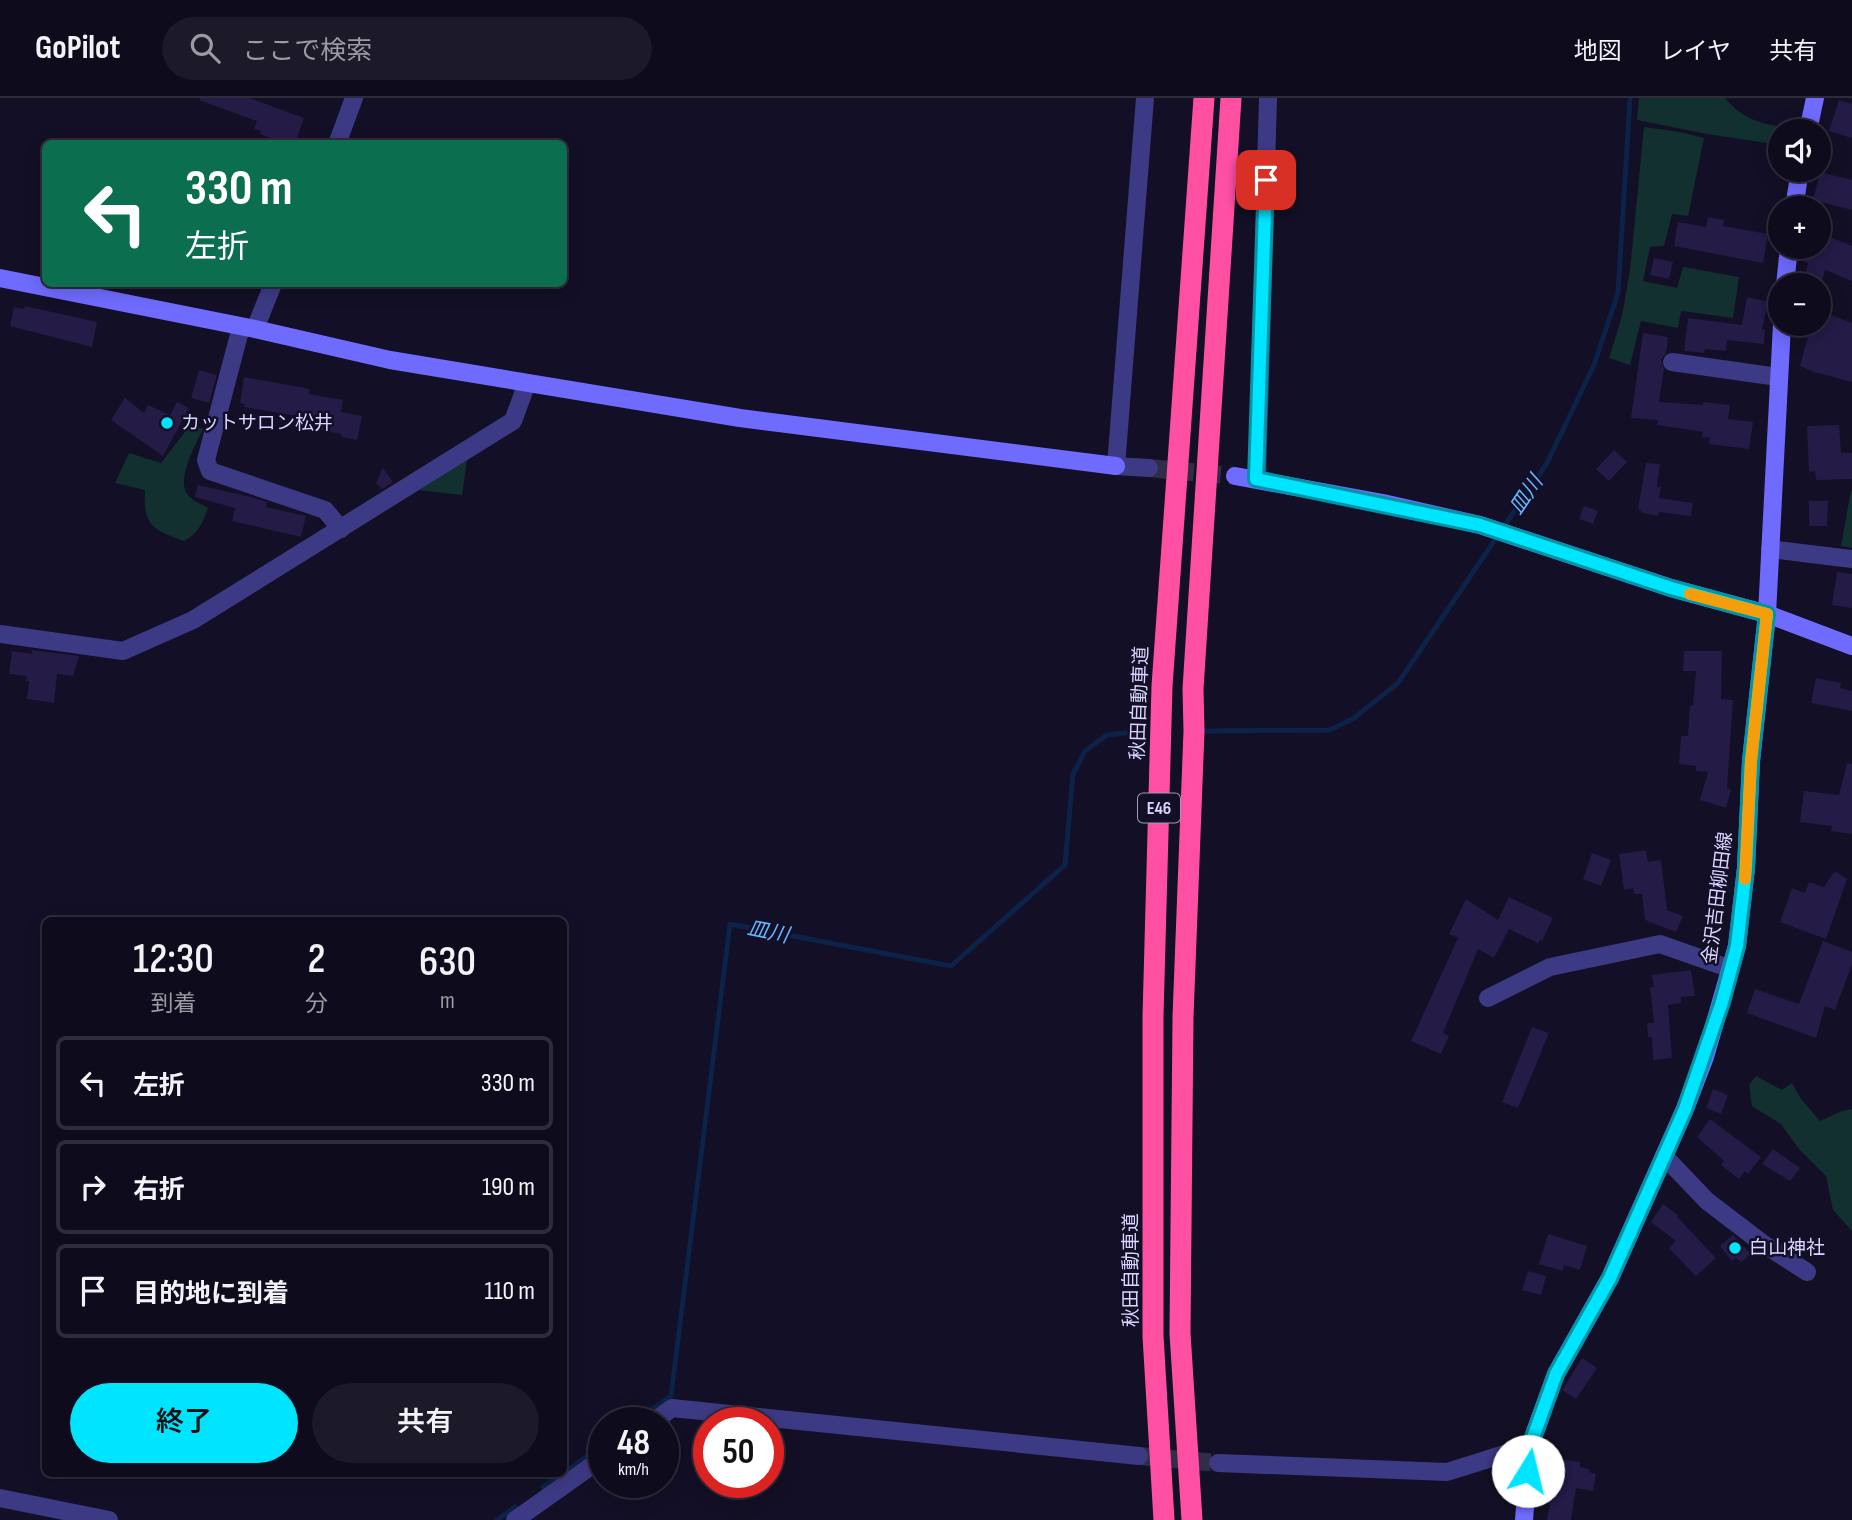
<!DOCTYPE html>
<html lang="ja">
<meta charset="utf-8">
<style>
:root{--surface:#0e0b1c;--page:#1c1929;--text:#f1f3f6;--muted:#9b9ba3;--line:#2e2b3b;--accent:#00e5ff}
body{margin:0;font-family:"Sofia Sans Condensed","Noto Sans JP",sans-serif;background:var(--page);color:var(--text);height:100vh;display:flex;flex-direction:column;font-size:26px;white-space:nowrap}
*{box-sizing:border-box;margin:0}
p{font-size:23px;color:var(--muted)}
.icon{flex:none;width:38px;height:38px;fill:none;stroke:currentColor;stroke-width:2;stroke-linecap:round;stroke-linejoin:round}
.map{position:relative;flex:1;overflow:hidden}
.details{position:absolute;left:42px;top:819px;width:525px;height:560px;display:flex;flex-direction:column;background:var(--surface);border-radius:10px;box-shadow:0 4px 18px #0003,0 0 0 2px var(--line)}
.details>*{flex:none}
.banner{position:absolute;left:42px;top:42px;width:525px;height:147px;border-radius:10px;box-shadow:0 4px 18px #0003,0 0 0 2px var(--line);background:#0b6e4f;color:#fff;overflow:hidden}
.buttons{position:absolute;left:1768px;top:21px;display:grid;gap:14px}
.buttons a{display:grid;place-items:center;width:63px;height:63px;border-radius:50%;background:var(--surface);box-shadow:0 4px 18px #0003,0 0 0 2px var(--line);font-size:35px}
.speed{position:absolute;left:588px;top:1309px;display:flex;gap:14px;font-size:35px;font-weight:700;text-align:center}
.speed>*{display:grid;place-content:center;width:91px;height:91px;border-radius:50%;background:var(--surface);box-shadow:0 4px 18px #0003,0 0 0 2px var(--line);line-height:1}
.speed small{font-size:18px;font-weight:400}
.speed .limit{border:10px solid #d22;background:#fff;color:#111}
.pin{position:absolute;display:grid;place-items:center;width:60px;height:60px;color:#fff;margin:-30px;border-radius:14px;box-shadow:0 4px 10px #0006}
.me{position:absolute;width:77px;margin:-38px;rotate:9deg;stroke-linejoin:round;filter:drop-shadow(0 0 5px #0008)}
.turn{display:flex;align-items:center;gap:24px;height:147px;padding:0 28px;font-size:32px}
.turn .icon{width:91px;height:91px;stroke-width:2.5}
.turn b{display:block;font-size:49px;line-height:60px}
.eta{display:flex;justify-content:space-evenly;align-items:center;height:119px;text-align:center}
.eta b{font-size:42px;font-weight:600;line-height:49px}
.primary-button{display:flex;gap:14px;margin-top:auto;padding:14px 28px}
.primary-button a{flex:1;height:80px;border-radius:42px;background:var(--accent);color:#111;font-size:28px;font-weight:600;line-height:80px;text-align:center}
.primary-button a+a{background:var(--page);color:var(--text)}
ul{padding:0;list-style:none}
li{display:flex;align-items:center;gap:21px;height:94px;margin:0 14px 10px;padding:0 14px;border:4px solid var(--line);border-radius:10px}
li div{flex:1}
li b{display:block;font-size:26px}
li em{font-style:normal}
header{display:flex;align-items:center;gap:42px;box-sizing:border-box;height:98px;padding:0 35px;background:var(--surface);border-bottom:2px solid var(--line)}
header strong{font-size:33px}
nav{display:flex;gap:38px;margin-inline-start:auto;font-size:24px}
.search{width:490px;height:63px;background:var(--page);display:flex;align-items:center;gap:18px;box-sizing:border-box;padding:0 24px;border-radius:38px;color:var(--muted);font-size:26px}
.map>svg:first-child{display:block}
.green{fill:#12302f}
.lines{fill:none;stroke-linecap:round;stroke-linejoin:round}
.stream{stroke:#0c2248;stroke-width:5}
.building{fill:#241b47}
.street-tunnel{stroke:#312d47;stroke-width:18;stroke-dasharray:18 9;stroke-linecap:butt}
.secondary-tunnel{stroke:#312d47;stroke-width:18;stroke-dasharray:18 9;stroke-linecap:butt}
.street{stroke:#3d3a85;stroke-width:18}
.secondary{stroke:#6f6bff;stroke-width:18}
.highway{stroke:#ff4fa3;stroke-width:21}
.route-casing{stroke:#0095a6;stroke-width:18}
.route{stroke:#00e5ff;stroke-width:12}
.slow{stroke:#f59e0b;stroke-width:12}
.poi-dot{fill:#00e5ff;stroke:#130f26;stroke-width:2.5}
.labels{text-anchor:middle;dominant-baseline:central;stroke-width:5;stroke-linejoin:round;paint-order:stroke}
.shield{fill:#130f26;stroke:#9e99be;stroke-width:2}
.shield-label{font-size:18px;font-weight:bold;fill:#d9d4ff}
.poi-label{font-size:19px;fill:#d9d4ff;stroke:#130f26;text-anchor:start}
.street-label{font-size:19px;fill:#d9d4ff;stroke:#130f26}
.water-label{font-size:21px;font-style:italic;fill:#62b6ff;stroke:#130f26}
</style>
<header>
<strong>GoPilot</strong>
<div class="search"><svg class="icon" aria-label="search" viewBox="0 0 24 24"><circle cx="10" cy="10" r="6"/><path d="M15 15l6 6"/></svg>ここで検索</div>
<nav><a>地図</a><a>レイヤ</a><a>共有</a></nav>
</header>
<div class="map">
<svg width="1852" height="1422" viewBox="0 0 1852 1422">
<rect width="100%" height="100%" fill="#130f26"/>
<g class="green">
<path d="M1639,0H1725C1743,22 1760,25 1787,30V33H1780V47L1707,36L1637,22Z"/>
<path d="M1644,29L1680,34L1704,40L1688,118L1672,116L1664,148L1650,149L1643,183L1677,190L1683,169L1739,179L1733,220L1681,213L1678,230L1641,223L1630,267L1609,260L1622,218L1630,172Z"/>
<path d="M191,326L203,331C196,345 178,379 186,394C190,402 201,406 208,410C203,424 198,436 184,443C152,432 143,427 145,392L115,385L129,355L161,365Z"/>
<path d="M467,362L462,397L419,392Z"/>
<path d="M1851,392L1852,393V450L1841,448Z"/>
<path d="M1756,978L1782,992L1792,985L1801,1001L1820,1023L1842,1013L1852,1011V1133L1833,1112L1826,1078L1799,1051L1781,1026L1752,1008L1749,987Z"/>
</g>
<g class="lines">
<g class="stream">
<path d="M1198,633L1330,632L1354,620L1398,585L1547,365L1594,267L1618,195L1630,0"/>
<path d="M633,1325L671,1298L730,826L951,868L1065,767L1073,676L1085,653L1107,637L1141,633"/>
<path d="M564,1375L604,1346"/>
<path d="M543,1389L562,1376"/>
<path d="M497,1422L515,1409"/>
</g>
</g>
<g class="building">
<path d="M200,0H249L304,20L295,46H287L260,36L261,33L254,31L257,23L199,2Z"/>
<path d="M1839,2L1852,6V40L1829,33Z"/>
<path d="M1820,74L1852,82V112L1813,102Z"/>
<path d="M1708,119L1724,122L1723,128L1768,136L1763,165L1674,148L1678,124L1706,129Z"/>
<path d="M1818,134L1852,148V183L1825,172L1821,187H1804L1808,165L1803,163L1809,149H1818Z"/>
<path d="M1654,160L1673,164L1669,181L1650,177Z"/>
<path d="M1747,199L1768,204L1762,231H1765L1764,246L1727,242L1726,253L1705,251L1704,255L1684,253L1688,220L1742,227Z"/>
<path d="M25,208L97,224L92,249L10,228L14,209L24,211Z"/>
<path d="M1818,212L1852,225V284L1814,274L1800,268L1808,238L1793,233V226H1818Z"/>
<path d="M1643,235L1668,239L1666,255L1661,262L1664,271L1659,304L1703,307V304L1730,307L1728,321L1753,324L1749,351L1709,346L1710,340L1702,339L1703,334L1657,327L1658,322L1631,320Z"/>
<path d="M199,272L217,277L209,305L191,300Z"/>
<path d="M244,279L310,291L309,296L343,302L341,314L362,318L357,342L342,339L341,336L312,330L314,321L244,309L245,306L240,305Z"/>
<path d="M125,300L144,315L148,307L170,317L177,304L189,310L163,358L111,322Z"/>
<path d="M1839,327L1841,355H1852V381L1816,382L1815,373L1809,374L1807,328Z"/>
<path d="M1614,352L1627,364L1609,383L1596,371Z"/>
<path d="M1646,365L1660,366L1657,389H1661L1659,400L1693,405L1691,418L1659,414L1658,418L1643,415L1638,411Z"/>
<path d="M383,370L393,384L382,391L376,385Z"/>
<path d="M198,387L251,399L267,404L266,409L306,418L301,439L232,423L235,410L195,399Z"/>
<path d="M1809,403H1828L1827,428H1809Z"/>
<path d="M1584,408L1598,413L1593,426L1579,421Z"/>
<path d="M1837,474L1852,476V510L1832,507Z"/>
<path d="M32,552L79,558L73,578L57,576L54,605L27,601L29,583H26L27,578L9,576L12,553L32,556Z"/>
<path d="M1684,553H1722L1721,601L1733,602L1727,690L1731,692L1726,710L1700,702L1708,674L1696,673V668L1679,666L1681,638H1688L1690,607L1693,608L1696,573H1683Z"/>
<path d="M1816,580L1841,585L1840,590L1852,593V613L1811,605Z"/>
<path d="M1847,665L1852,666V736L1831,733L1832,728L1800,724L1804,693L1839,697Z"/>
<path d="M1646,752L1648,764L1661,762L1667,812L1683,818L1676,834L1645,822L1642,796H1634L1633,790L1624,792L1619,756Z"/>
<path d="M1592,755L1611,762L1601,788L1583,781Z"/>
<path d="M1835,773L1847,781L1826,841L1780,824L1792,790L1805,795L1809,784L1824,789Z"/>
<path d="M1509,799L1553,820L1542,843L1540,842L1538,845L1509,831L1494,860L1478,851L1443,935L1449,938L1441,956L1411,943L1458,840L1449,836L1466,801L1498,822Z"/>
<path d="M1823,843L1852,854V867L1835,912L1825,908L1816,940L1747,915L1755,891L1799,906Z"/>
<path d="M1691,872L1695,898L1681,899V905L1668,907L1672,960L1653,962L1652,939H1648L1647,925H1654L1650,889H1654L1652,877Z"/>
<path d="M1532,929L1549,935L1518,1010L1502,1004Z"/>
<path d="M1713,991L1728,997L1721,1016L1706,1010Z"/>
<path d="M1710,1021L1761,1059L1748,1076L1745,1073L1739,1081L1721,1067L1724,1063L1697,1039Z"/>
<path d="M1773,1051L1800,1070L1790,1083L1762,1066Z"/>
<path d="M1663,1106L1678,1117L1677,1119L1716,1160L1696,1178L1669,1150L1676,1143L1651,1124Z"/>
<path d="M1548,1136L1587,1148L1580,1172L1564,1167L1563,1173L1539,1166Z"/>
<path d="M1733,1137L1751,1156L1741,1164L1736,1160L1732,1163L1720,1148Z"/>
<path d="M1528,1173L1546,1178L1541,1197L1522,1192Z"/>
<path d="M1582,1260L1597,1270L1576,1301L1562,1292Z"/>
<path d="M1551,1359L1580,1364V1369L1590,1371L1589,1374L1596,1376L1593,1393L1576,1390L1571,1422H1547L1553,1388L1546,1387Z"/>
</g>
<g class="lines">
<path class="street-tunnel" d="M1139,1358L1218,1365"/>
<path class="secondary-tunnel" d="M1149,370L1235,378"/>
<g class="street">
<path d="M1145,0L1116,368L1149,370"/>
<path d="M337,46L354,0"/>
<path d="M241,229L206,362L210,373L325,412L341,431"/>
<path d="M255,231L273,186"/>
<path d="M1672,264L1778,279"/>
<path d="M1257,381L1268,0"/>
<path d="M1770,451L1852,461"/>
<path d="M0,536L123,553L193,522L513,323L527,285"/>
<path d="M1488,900L1550,869L1660,846L1731,871"/>
<path d="M1664,1058L1707,1103L1762,1145L1807,1174"/>
<path d="M652,1325L672,1310L1139,1358"/>
<path d="M1218,1365L1447,1374L1530,1348"/>
<path d="M0,1400L109,1422"/>
<path d="M515,1422L604,1359"/>
</g>
<g class="secondary">
<path d="M1808,33L1815,0"/>
<path d="M1794,110L1800,72"/>
<path d="M0,180L255,231L390,262L740,320L1116,368"/>
<path d="M1785,187L1789,149"/>
<path d="M1235,378L1383,405L1480,427L1671,490L1767,516L1852,548"/>
<path d="M1524,1422L1530,1348L1556,1276L1610,1180L1685,1011L1705,959L1737,848L1746,770L1751,663L1767,516L1782,226"/>
</g>
<g class="highway">
<path d="M1164,1422L1153,1238V918L1162,588L1204,0"/>
<path d="M1192,1422L1180,1235L1183,919L1194,633L1193,591L1231,0"/>
</g>
</g>
<g class="lines">
<g class="route-casing">
<path id="route" d="M1266,82L1256,381L1480,427L1671,490L1767,516L1751,663L1746,770L1737,848L1722,904L1685,1011L1610,1180L1556,1276L1530,1348L1528,1373"/>
</g>
<use href="#route" class="route"/>
<path class="slow" d="M1690,496L1767,516L1751,663L1745,781"/>
</g>
<g class="poi-dot">
<circle cx="167" cy="325" r="7"/>
<circle cx="1735" cy="1150" r="7"/>
</g>
<g class="labels">
<rect class="shield" x="1138" y="695.5" width="42" height="29" rx="5"/>
<g class="shield-label">
<text x="1159" y="710">E46</text>
</g>
<g class="poi-label">
<text x="181" y="325">カットサロン松井</text>
<text x="1749" y="1150">白山神社</text>
</g>
<g class="street-label">
<text transform="translate(1140 605) rotate(-88)">秋田自動車道</text>
<text transform="translate(1718 800) rotate(-83)">金沢吉田柳田線</text>
<text transform="translate(1131 1172) rotate(-90)">秋田自動車道</text>
</g>
<g class="water-label">
<text transform="translate(1526 397) rotate(-56)">皿川</text>
<text transform="translate(768 834) rotate(11)">皿川</text>
</g>
</g>
</svg>
<div class="buttons">
<a><svg class="icon" aria-label="sound" viewBox="0 0 24 24"><path d="M4 9h4l5-4v14l-5-4H4zM17 9q2 3 0 6"/></svg></a>
<a>+</a>
<a>−</a>
</div>
<div class="speed"><div>48<small>km/h</small></div><div class="limit">50</div></div>
<div class="pin" style="left:1266px;top:82px;background:#d93025"><svg class="icon" aria-label="arrive" viewBox="0 0 24 24"><path d="M6 21V4h12l-3 4 3 4H6"/></svg></div>
<svg class="me" style="left:1528px;top:1373px" viewBox="-20 -20 40 40"><circle r="19" fill="#fff"/><path d="M0-13L10 11 0 6-10 11z" fill="#00e5ff"/></svg>
<div class="banner">
<div class="turn"><svg class="icon" aria-label="left" viewBox="0 0 24 24"><path d="M17 20v-9H6M10 6l-5 5 5 5"/></svg><div><b>330 m</b>左折</div></div>
</div>
<section class="details">
<div class="eta">
<div><b>12:30</b><p>到着</p></div>
<div><b>2</b><p>分</p></div>
<div><b>630</b><p>m</p></div>
</div>
<ul>
<li><svg class="icon" aria-label="left" viewBox="0 0 24 24"><path d="M17 20v-9H6M10 6l-5 5 5 5"/></svg><div><b>左折</b></div><em>330 m</em></li>
<li><svg class="icon" aria-label="right" viewBox="0 0 24 24"><path d="M7 20v-9h11M14 6l5 5-5 5"/></svg><div><b>右折</b></div><em>190 m</em></li>
<li><svg class="icon" aria-label="arrive" viewBox="0 0 24 24"><path d="M6 21V4h12l-3 4 3 4H6"/></svg><div><b>目的地に到着</b></div><em>110 m</em></li>
</ul>
<div class="primary-button"><a>終了</a><a>共有</a></div>
</section>
</div>
